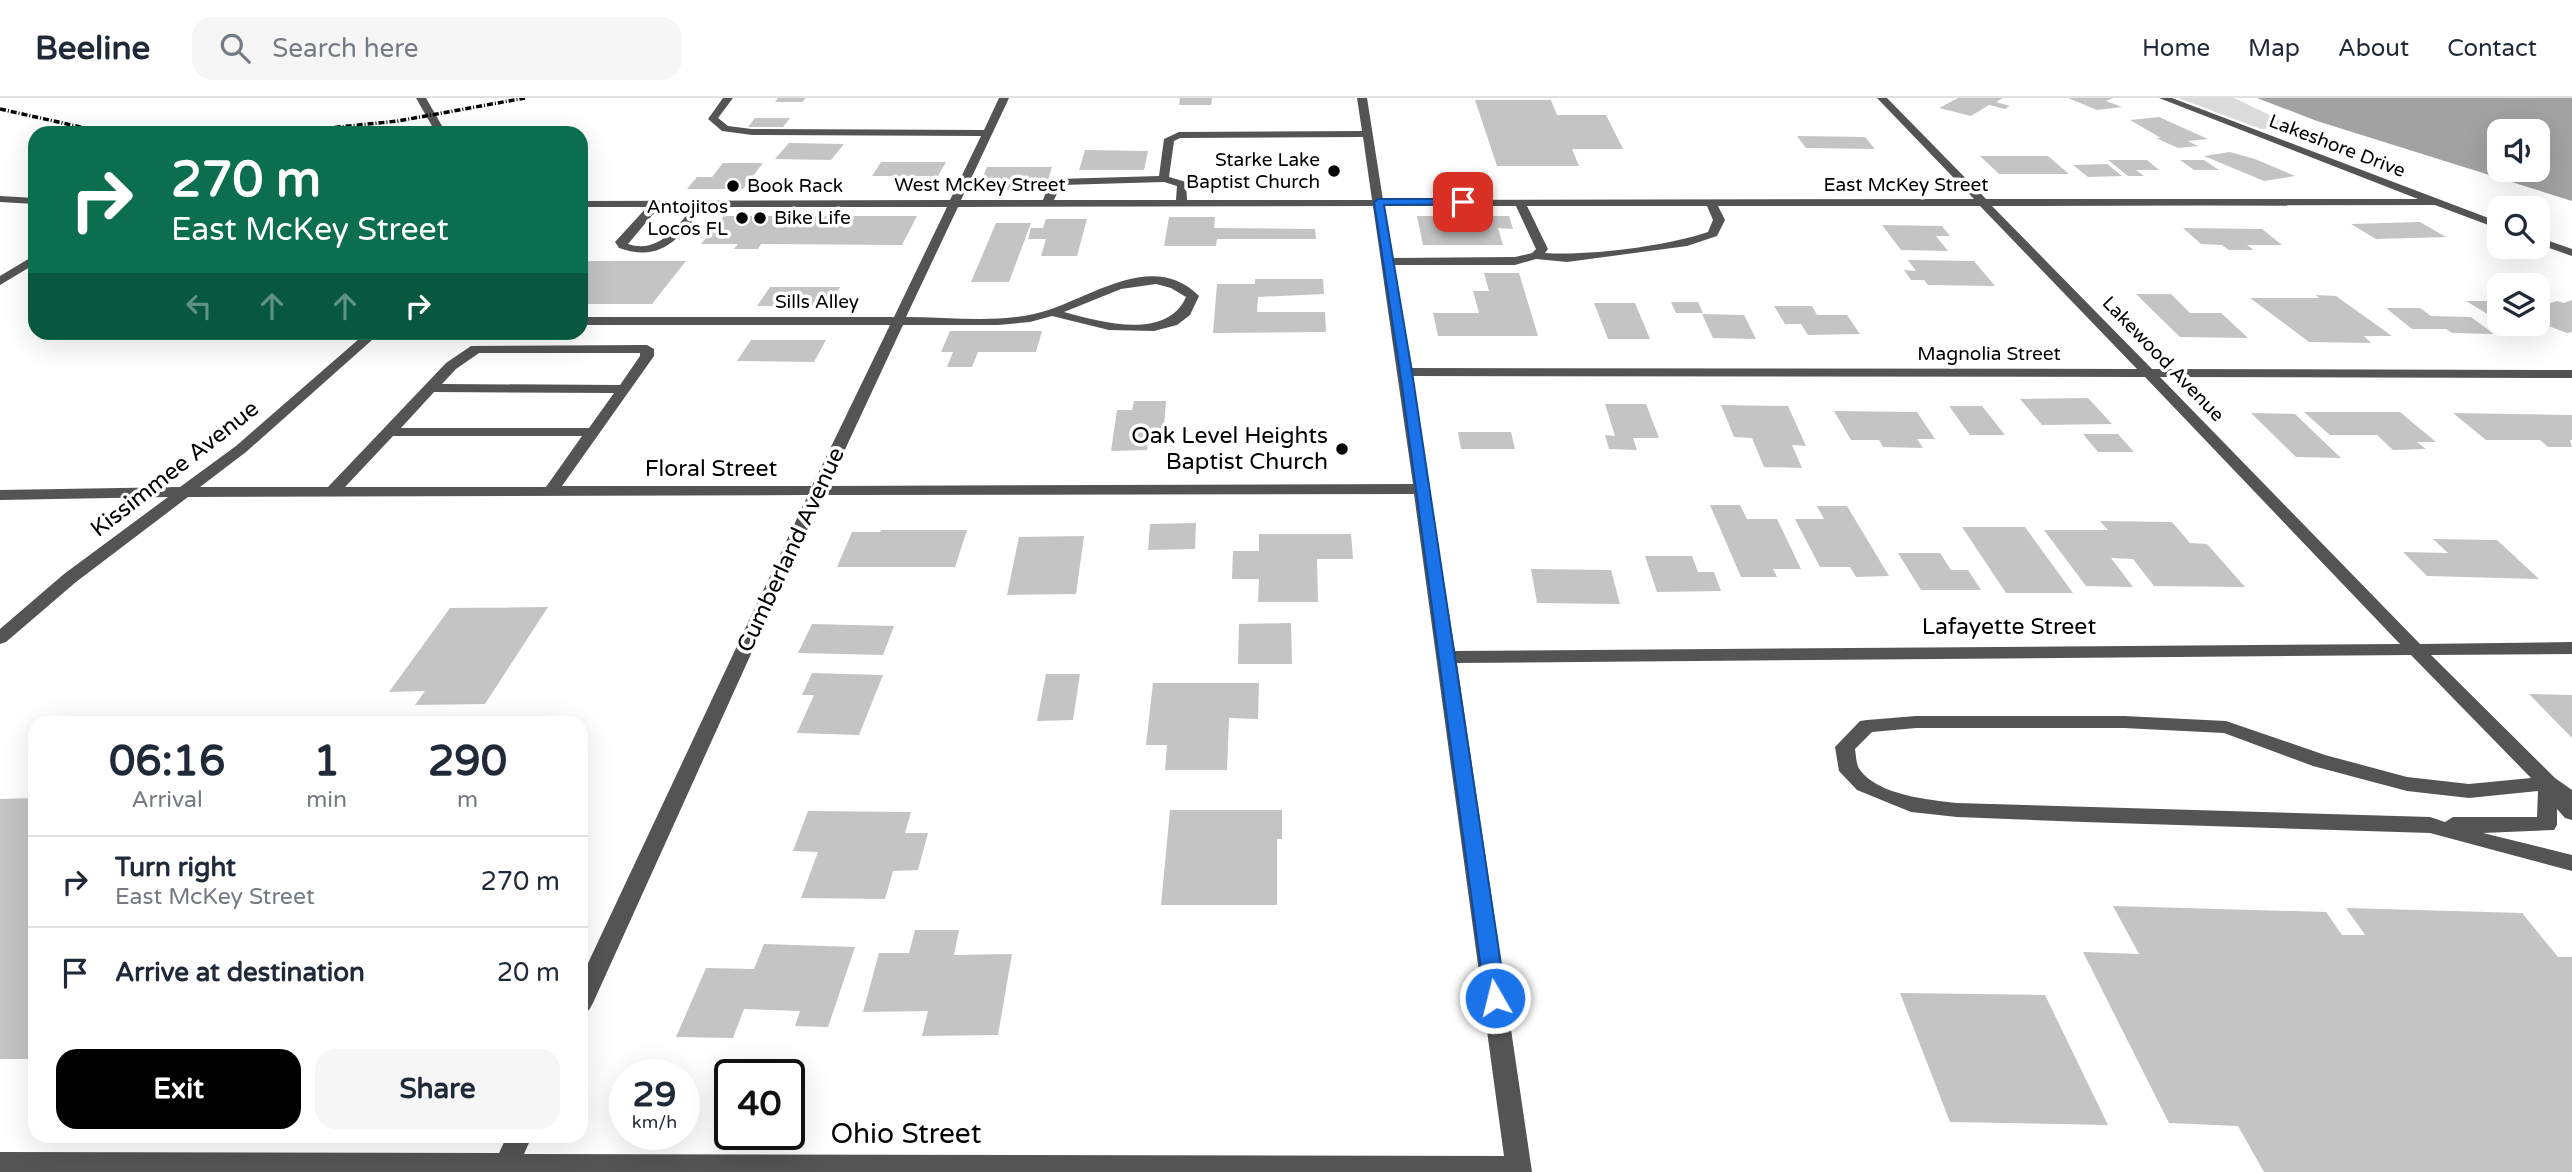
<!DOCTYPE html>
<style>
:root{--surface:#fff;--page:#f6f6f7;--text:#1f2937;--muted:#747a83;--line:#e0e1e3;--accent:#000}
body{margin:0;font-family:"Varela Round",sans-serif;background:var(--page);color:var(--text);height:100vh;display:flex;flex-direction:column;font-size:26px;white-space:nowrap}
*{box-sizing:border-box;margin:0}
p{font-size:23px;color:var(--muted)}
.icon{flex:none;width:38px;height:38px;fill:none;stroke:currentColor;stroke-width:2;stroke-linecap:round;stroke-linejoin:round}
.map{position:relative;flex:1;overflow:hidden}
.drawer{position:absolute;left:28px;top:618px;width:560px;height:427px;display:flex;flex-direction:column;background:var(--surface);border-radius:21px;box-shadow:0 7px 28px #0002}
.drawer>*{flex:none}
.hud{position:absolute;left:28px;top:28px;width:560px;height:214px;border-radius:21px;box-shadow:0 7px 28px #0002;background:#0b6e4f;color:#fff;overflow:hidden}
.tools{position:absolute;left:2487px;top:21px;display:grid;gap:14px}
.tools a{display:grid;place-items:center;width:63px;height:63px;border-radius:14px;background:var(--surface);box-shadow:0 7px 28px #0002;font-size:35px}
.speed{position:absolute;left:609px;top:961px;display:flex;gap:14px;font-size:35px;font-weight:700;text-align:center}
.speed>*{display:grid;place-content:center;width:91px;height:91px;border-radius:50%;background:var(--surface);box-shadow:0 7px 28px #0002;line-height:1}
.speed small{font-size:18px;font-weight:400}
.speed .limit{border:4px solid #111;border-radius:10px;background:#fff;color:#111}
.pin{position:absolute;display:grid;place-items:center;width:60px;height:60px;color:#fff;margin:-30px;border-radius:14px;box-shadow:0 4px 10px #0006}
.me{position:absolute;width:77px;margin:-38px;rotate:352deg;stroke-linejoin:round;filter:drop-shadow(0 0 5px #0008)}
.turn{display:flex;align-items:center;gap:24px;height:147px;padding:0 28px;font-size:32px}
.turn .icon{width:91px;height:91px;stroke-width:2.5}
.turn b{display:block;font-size:49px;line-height:60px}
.lanes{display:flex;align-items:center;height:66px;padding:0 28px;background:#0003;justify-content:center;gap:35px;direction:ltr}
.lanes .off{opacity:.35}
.eta{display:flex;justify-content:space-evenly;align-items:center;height:119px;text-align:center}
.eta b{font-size:42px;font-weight:700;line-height:49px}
.action{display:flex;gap:14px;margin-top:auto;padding:14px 28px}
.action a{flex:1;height:80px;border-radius:21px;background:var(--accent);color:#fff;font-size:28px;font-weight:700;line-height:80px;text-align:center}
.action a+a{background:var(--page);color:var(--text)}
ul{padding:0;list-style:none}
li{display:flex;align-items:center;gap:21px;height:91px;padding:0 28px;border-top:2px solid var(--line)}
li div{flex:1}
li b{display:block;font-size:26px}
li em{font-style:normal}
header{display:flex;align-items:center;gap:42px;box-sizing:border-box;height:98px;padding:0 35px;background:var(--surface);border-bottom:2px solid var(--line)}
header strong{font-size:33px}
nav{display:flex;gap:38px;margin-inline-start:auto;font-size:24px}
.search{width:490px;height:63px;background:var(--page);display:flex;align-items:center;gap:18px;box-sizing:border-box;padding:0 24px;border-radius:21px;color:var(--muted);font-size:26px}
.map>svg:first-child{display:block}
.green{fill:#dbdbdb}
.water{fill:#a2a2a2;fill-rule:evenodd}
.building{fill:#c4c4c4}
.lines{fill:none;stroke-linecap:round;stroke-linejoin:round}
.minor{fill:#545454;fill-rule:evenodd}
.rail{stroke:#000;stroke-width:3.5;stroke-dasharray:6 2 1 2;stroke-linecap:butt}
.route{fill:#1a73e8;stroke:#114b97;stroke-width:2}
.poi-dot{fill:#000;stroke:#fff;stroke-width:2.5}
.labels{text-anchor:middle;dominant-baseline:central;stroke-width:7;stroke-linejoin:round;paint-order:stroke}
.far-street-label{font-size:19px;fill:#000;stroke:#fff}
.far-poi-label{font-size:19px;fill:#000;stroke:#fff;text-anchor:end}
.poi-label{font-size:23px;fill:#000;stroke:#fff;text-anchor:end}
.street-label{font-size:23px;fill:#000;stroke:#fff}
.near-street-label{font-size:28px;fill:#000;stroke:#fff}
</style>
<header>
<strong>Beeline</strong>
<div class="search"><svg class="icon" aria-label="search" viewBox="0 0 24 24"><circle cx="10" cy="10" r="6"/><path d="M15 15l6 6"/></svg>Search here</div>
<nav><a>Home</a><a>Map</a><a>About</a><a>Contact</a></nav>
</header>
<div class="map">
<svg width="2572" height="1074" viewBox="0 0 2572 1074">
<rect width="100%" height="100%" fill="#fff"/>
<path class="green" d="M2178,0H2234L2293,28L2261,31Z"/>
<path class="water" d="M2257,0H2572V103L2317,23ZM2499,33H2538V72H2499Z"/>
<g class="building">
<path d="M778,0H806L802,4H775Z"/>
<path d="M1180,0H1212L1211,7H1179Z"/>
<path d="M1958,0H2003L1996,4L2010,8L2005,11L1989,7L1971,18L1939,10Z"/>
<path d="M2068,0H2113L2106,3L2122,9L2097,12Z"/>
<path d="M1475,2H1551L1557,17H1606L1623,51H1572L1579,68H1497Z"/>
<path d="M2159,19L2208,41L2188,43L2198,48L2178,50L2156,40H2161L2130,22Z"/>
<path d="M755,20H790L783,29H748Z"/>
<path d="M1797,38L1865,39L1875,51L1806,50Z"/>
<path d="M789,45L844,46L831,62L775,61Z"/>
<path d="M1085,52L1148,53L1144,72H1079Z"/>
<path d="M2230,54L2255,61L2295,78L2264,83L2204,58Z"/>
<path d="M1980,58H2048L2069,76H1999Z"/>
<path d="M2108,62H2147L2159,72H2136L2144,78H2128Z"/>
<path d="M2180,62H2204L2219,72H2194Z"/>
<path d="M881,64H946L938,78H872Z"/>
<path d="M723,65H763L743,91H687L697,79H712Z"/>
<path d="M2107,66L2122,78L2088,79L2073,67Z"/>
<path d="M987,69H1052L1047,85H1021L1019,92H994L997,83H981Z"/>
<path d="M724,118H917L902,147L761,146L758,151H734L738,146H701Z"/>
<path d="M1417,118H1509L1513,131L1498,130L1503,147H1423Z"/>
<path d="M1169,119H1215L1214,130L1315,131L1316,141H1217L1216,148H1164Z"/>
<path d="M1046,121H1087L1077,158H1041L1046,141H1028L1031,130H1043Z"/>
<path d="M2420,124L2446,139L2376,141L2351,126Z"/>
<path d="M996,125H1031L1009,184H971Z"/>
<path d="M1882,127L1942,128L1950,138H1936L1948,153L1901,152Z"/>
<path d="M2183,130L2262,131L2282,147H2247L2254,152H2229L2222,147L2201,146Z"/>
<path d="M1908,162L1974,163L1995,188L1928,187L1924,182H1911L1904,172L1916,173Z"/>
<path d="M581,163H686L652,206H581Z"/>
<path d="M1484,175H1519L1538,238H1438L1433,215H1479L1473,193H1489Z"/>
<path d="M1255,181H1323L1324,196L1258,199L1257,214H1325L1326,234L1213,235L1217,186H1255Z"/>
<path d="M770,189H840L829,208H757Z"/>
<path d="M2136,196H2171L2190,215H2221L2248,240L2180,239Z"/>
<path d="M2316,197L2336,198L2392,238H2364L2371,245L2309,244L2250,200H2319Z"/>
<path d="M2572,202V234L2567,235L2538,224V209L2557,203L2564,205Z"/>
<path d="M2466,203H2494L2499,206V223Z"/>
<path d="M1671,204H1698L1703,215H1676Z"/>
<path d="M1594,205H1635L1650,241H1608Z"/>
<path d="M1774,208H1812L1817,217H1847L1860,236L1808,237L1801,226H1785Z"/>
<path d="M2386,210H2420L2431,218L2471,219L2494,236L2452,235L2446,231H2412Z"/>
<path d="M1702,216L1744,217L1756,241L1713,240Z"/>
<path d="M950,233H1042L1036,254H978L972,269H947L953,254H941Z"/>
<path d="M751,242H826L814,264L737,263Z"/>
<path d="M2088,300L2112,326L2042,327L2020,301Z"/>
<path d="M1134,303H1166L1163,341H1148L1147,352L1111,353L1117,312H1132Z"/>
<path d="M1605,306H1646L1659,340H1633L1637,352L1609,351L1605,337L1615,338Z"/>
<path d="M1721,307L1788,308L1806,348L1792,347L1802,370L1764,369L1752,340L1734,339Z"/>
<path d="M1949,308H1982L2005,337H1970Z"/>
<path d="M1834,313L1917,314L1935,341H1917L1923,350L1883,349L1879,342H1851Z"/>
<path d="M2304,314H2400L2436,344H2417L2426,351L2393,352L2377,337H2330Z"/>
<path d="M2251,315L2295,316L2341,360L2296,359Z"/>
<path d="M2453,315L2572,317V342H2570L2572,349H2548L2540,342H2486Z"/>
<path d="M1458,334H1511L1515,351H1461Z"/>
<path d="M2083,336H2118L2134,354H2098Z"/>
<path d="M1710,407H1740L1747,421H1777L1801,471H1773L1777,479H1741Z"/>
<path d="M1817,408H1847L1889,478L1856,479L1850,469H1820L1795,421H1824Z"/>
<path d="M2100,423L2172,424L2190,445L2207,446L2245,489L2154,488L2133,461L2111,460L2133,489L2086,488L2044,432H2108Z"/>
<path d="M1196,425L1195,451L1148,452L1150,426Z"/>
<path d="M1962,429H2025L2073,495H2006Z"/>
<path d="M881,432H967L955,469H837L852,434H880Z"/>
<path d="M1259,436H1351L1353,461H1317L1318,504H1258L1259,481H1232L1233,453H1259Z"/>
<path d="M1084,438L1076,496L1007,497L1019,439Z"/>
<path d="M2433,441L2497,442L2539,481L2427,478L2403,454L2448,455Z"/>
<path d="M1898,455H1940L1951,472H1968L1981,492H1921Z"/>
<path d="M1645,458H1692L1698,474H1714L1721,493L1657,494Z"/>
<path d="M1531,471L1611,472L1620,506L1537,505Z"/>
<path d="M548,509L485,606L415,607L425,593L389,594L450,510Z"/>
<path d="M1291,525L1292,566H1238L1239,526Z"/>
<path d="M812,526L894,528L883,557L798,555Z"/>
<path d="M812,575L883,577L859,637L797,635L814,597H802Z"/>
<path d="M1046,576H1080L1073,622L1037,623Z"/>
<path d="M1153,585H1259L1258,621L1229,620L1227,672H1165L1167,647H1146Z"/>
<path d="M2529,596L2572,597V640Z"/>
<path d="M35,700V961H0V701Z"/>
<path d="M1170,712H1282V741H1277V807H1161Z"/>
<path d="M808,713L911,714L905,735H928L918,772L893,773L885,801L801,800L818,754L793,753Z"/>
<path d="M2113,808L2326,814L2342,837H2365L2346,810L2522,815L2558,859H2572V1074H2264L2238,1028L2169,1025L2083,854L2139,856Z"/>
<path d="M915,832H959L954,857L1012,856L998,937L922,938L928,913L863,914L879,855H909Z"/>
<path d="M764,846L855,849L828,929L795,928L800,913L744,911L733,940L676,939L706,870L754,871Z"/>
<path d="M1900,895L2045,897L2108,1027L1950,1024Z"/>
</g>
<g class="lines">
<g class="minor">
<path d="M416,0H426L446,35H436Z"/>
<path d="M723,0H733L718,20L728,28L752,31L984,32L999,0H1009L961,102H1043L1048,89L1058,81L1159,78L1164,41L1179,34L1362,33L1357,0H1367L1383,102L1974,101L1877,0H1887L1986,101H2418L2159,0H2172L2499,124V131L2435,107L1992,108L2152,271L2572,272V280L2160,279L2420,546L2572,544V556L2431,557L2555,680L2572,692V722L2565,720L2557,711V727L2554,732L2483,735L2572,757V773L2430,735L2084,724L1957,719L1911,714L1857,692L1839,673L1835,649L1860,623L1867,622L1916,618H2124L2226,623L2325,657L2407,679L2469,686L2531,680L2411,557L1457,565L1532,1074H0V1054L499,1055L507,1038H532L524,1056L1504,1058L1414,396L823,397L593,905L589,912L581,915V880L808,397L188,399L76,484L6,544L0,546V531L64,476L168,399L0,402V392L180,389L236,348L367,234H381L246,354L200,389H328L446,265L471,248L647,247L654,251V258L562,388H812L890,227H581V219H894L947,109H704C679,140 662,165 619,150L615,144L647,109H581V103L950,102L981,38L752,37L722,33L708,21ZM1363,39L1372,102H1187L1186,84L1169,79L1174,43L1180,40ZM1164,84L1177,88L1176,102H1054L1061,87ZM1373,108L1413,386L828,388L903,227H998L1030,224L1052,218L1109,232L1154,233L1177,227L1190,217L1199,198C1151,149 1085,205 1034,216C994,225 948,219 906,219L958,109ZM1384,108H1516L1536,151L1532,155L1515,159L1392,160ZM1527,108H1707L1713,122L1708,134C1667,148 1589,158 1545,155L1548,151ZM1718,108H1980L2137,271L1410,270L1393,167H1515L1536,161L1567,164L1687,148L1717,138L1725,122ZM659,109H693C676,130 658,156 628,146ZM1156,186L1171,190L1186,199C1167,243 1100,224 1064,214L1121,191ZM479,255H640V258L620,287L442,286L456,271ZM1411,278L2145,279L2400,546L1455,553ZM434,294L614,295L589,330H401ZM393,338H582L546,389H345ZM1916,630H2124L2224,635L2313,668L2407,693L2469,700L2538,693L2537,719H2453L2445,724L2430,719L1957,705C1929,702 1878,697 1860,672C1856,667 1856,657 1855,651L1872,634Z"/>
<path d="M0,98L35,100V106L0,104Z"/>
<path d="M2538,139L2572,151V158L2538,146Z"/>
<path d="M35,157V166L0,187V178Z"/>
</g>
<g class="rail">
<path d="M0,11L85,30L137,35"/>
<path d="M280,35L398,23L525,0"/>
</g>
</g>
<path class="route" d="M1463,101L1466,102V106L1384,107L1412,274L1506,900L1502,906L1495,909L1488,906L1485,900L1400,274L1374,104L1378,101Z"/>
<g class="poi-dot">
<circle cx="1334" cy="73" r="7"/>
<circle cx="733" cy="88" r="7"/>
<circle cx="742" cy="120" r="7"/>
<circle cx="760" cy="120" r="7"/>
<circle cx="1342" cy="351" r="7"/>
</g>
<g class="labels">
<g class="far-street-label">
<text transform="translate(2337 48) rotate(21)">Lakeshore Drive</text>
<text x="980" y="87">West McKey Street</text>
<text x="1906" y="87">East McKey Street</text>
<text x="817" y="204">Sills Alley</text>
<text x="1989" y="256">Magnolia Street</text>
<text transform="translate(2163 261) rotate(46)">Lakewood Avenue</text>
</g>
<g class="far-poi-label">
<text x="1320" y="62">Starke Lake<tspan x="1320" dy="22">Baptist Church</tspan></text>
<text x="747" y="88" text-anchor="start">Book Rack</text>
<text x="728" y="109">Antojitos<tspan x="728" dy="22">Locos FL</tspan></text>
<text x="774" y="120" text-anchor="start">Bike Life</text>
</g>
<g class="poi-label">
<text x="1328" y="338">Oak Level Heights<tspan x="1328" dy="26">Baptist Church</tspan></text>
</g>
<g class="street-label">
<text transform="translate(175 371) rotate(-38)">Kissimmee Avenue</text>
<text x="711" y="371">Floral Street</text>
<text transform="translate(791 452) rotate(-65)">Cumberland Avenue</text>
<text x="2009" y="529">Lafayette Street</text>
</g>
<g class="near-street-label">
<text x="906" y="1036">Ohio Street</text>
</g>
</g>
</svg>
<div class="tools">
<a><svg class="icon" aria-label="sound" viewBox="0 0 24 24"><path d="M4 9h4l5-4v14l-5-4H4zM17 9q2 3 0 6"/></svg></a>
<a><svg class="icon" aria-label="search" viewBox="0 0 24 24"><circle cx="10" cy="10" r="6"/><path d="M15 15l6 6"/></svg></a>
<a><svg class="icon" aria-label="layers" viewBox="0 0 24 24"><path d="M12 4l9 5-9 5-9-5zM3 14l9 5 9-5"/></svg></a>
</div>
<div class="speed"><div>29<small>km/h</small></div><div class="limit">40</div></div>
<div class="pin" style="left:1463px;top:104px;background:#d93025"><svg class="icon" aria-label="arrive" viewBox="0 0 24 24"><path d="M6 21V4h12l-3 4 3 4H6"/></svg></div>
<svg class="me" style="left:1495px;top:900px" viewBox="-20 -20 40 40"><circle r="17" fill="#1a73e8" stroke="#fff" stroke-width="3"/><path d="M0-11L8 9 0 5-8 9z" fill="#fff"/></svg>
<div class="hud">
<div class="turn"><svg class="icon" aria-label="right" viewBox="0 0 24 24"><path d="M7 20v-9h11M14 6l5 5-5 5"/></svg><div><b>270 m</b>East McKey Street</div></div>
<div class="lanes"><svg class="icon off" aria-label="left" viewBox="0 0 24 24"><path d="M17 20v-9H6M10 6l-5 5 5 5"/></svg><svg class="icon off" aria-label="ahead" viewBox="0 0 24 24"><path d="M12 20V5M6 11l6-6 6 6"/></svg><svg class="icon off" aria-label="ahead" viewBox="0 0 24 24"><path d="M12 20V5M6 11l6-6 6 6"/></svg><svg class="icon" aria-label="right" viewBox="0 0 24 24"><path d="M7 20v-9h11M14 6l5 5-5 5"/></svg></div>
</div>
<section class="drawer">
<div class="eta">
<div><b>06:16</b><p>Arrival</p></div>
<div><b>1</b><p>min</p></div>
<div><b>290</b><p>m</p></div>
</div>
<ul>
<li><svg class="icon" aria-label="right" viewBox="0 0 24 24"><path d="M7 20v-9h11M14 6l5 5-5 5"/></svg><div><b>Turn right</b><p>East McKey Street</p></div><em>270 m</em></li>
<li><svg class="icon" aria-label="arrive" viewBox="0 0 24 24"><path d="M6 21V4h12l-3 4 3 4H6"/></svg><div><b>Arrive at destination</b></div><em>20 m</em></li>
</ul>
<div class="action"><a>Exit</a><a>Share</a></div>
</section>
</div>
